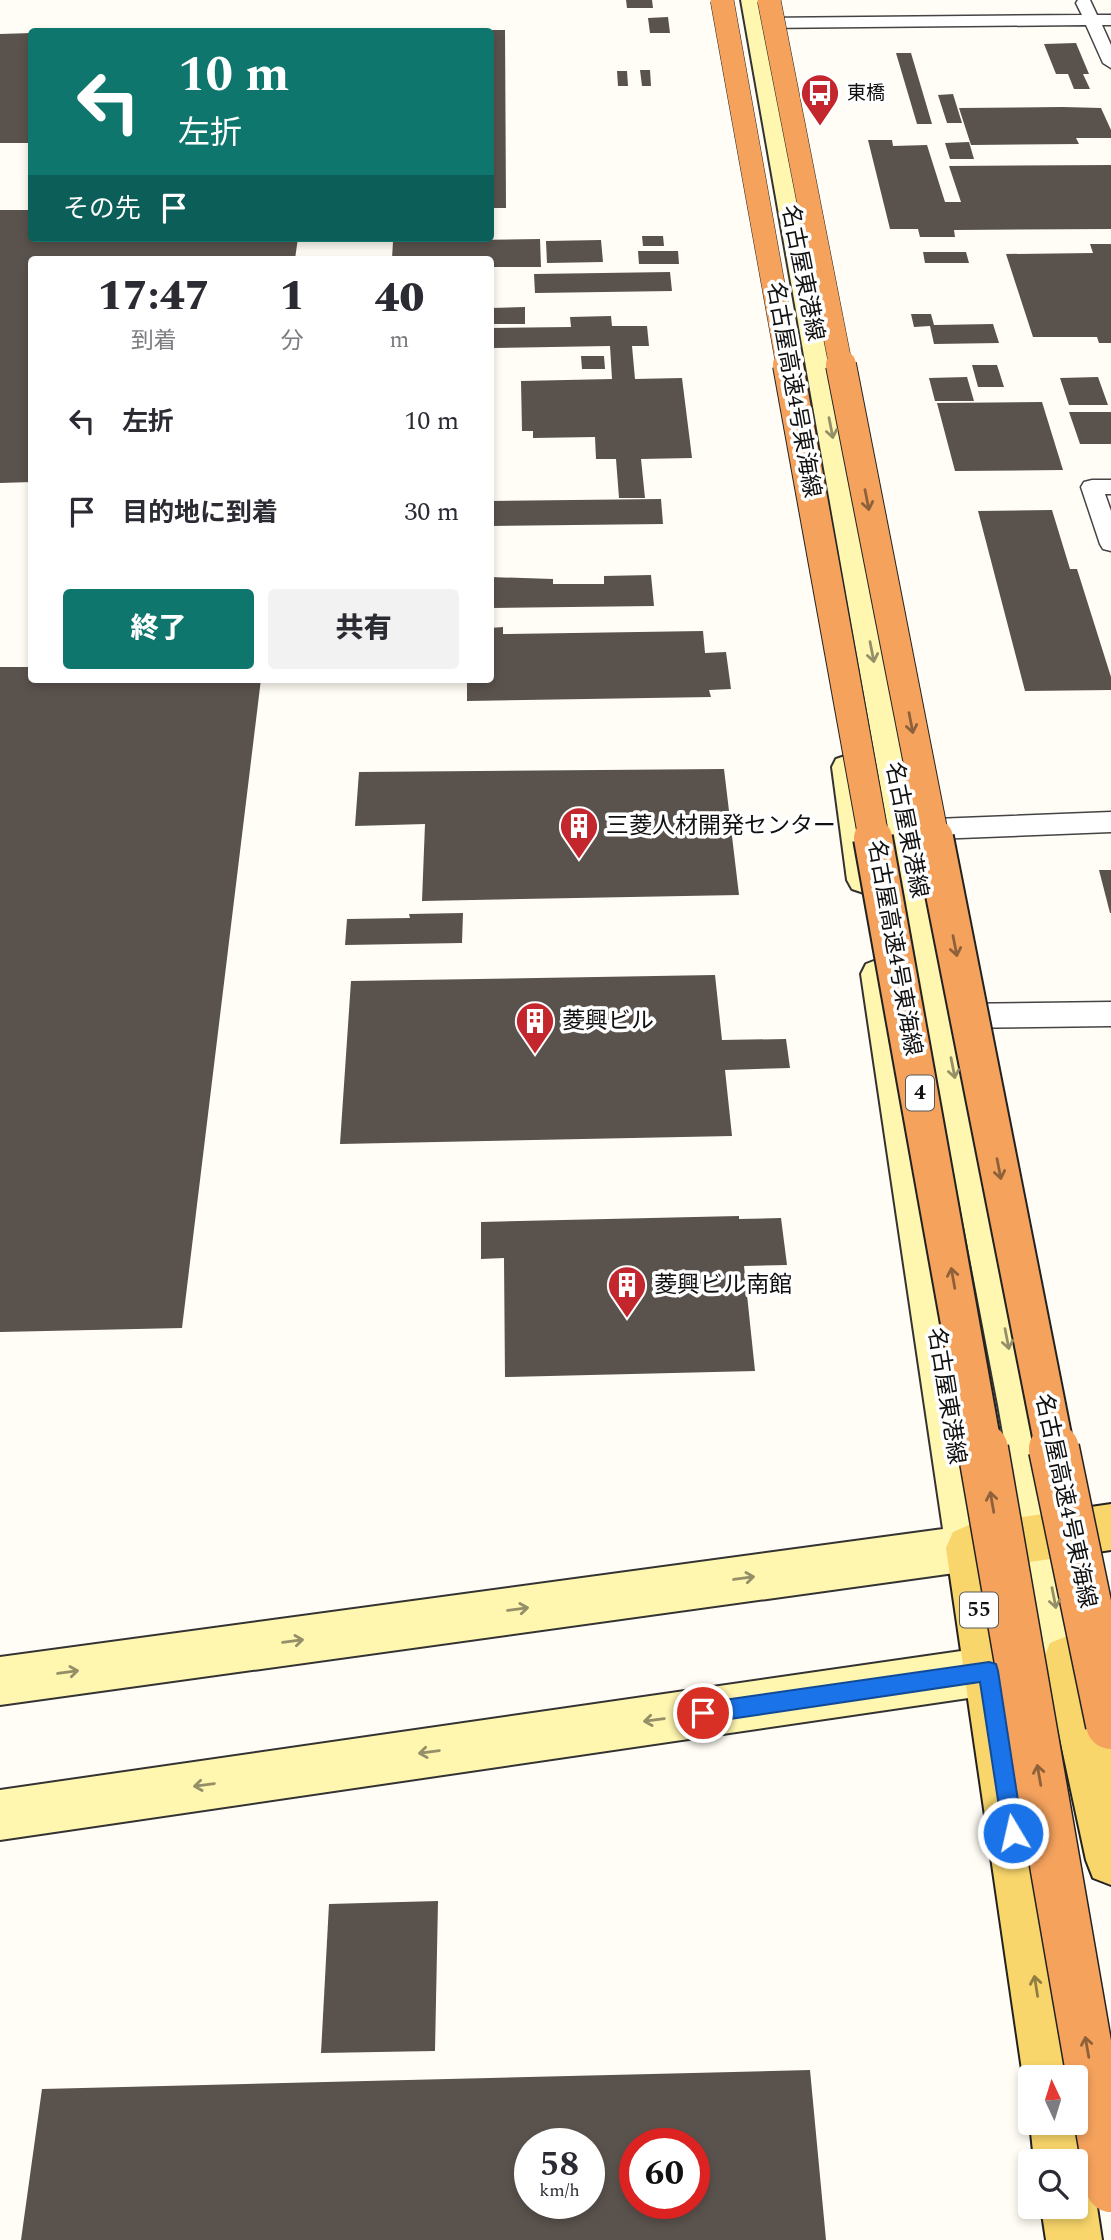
<!DOCTYPE html>
<html lang="ja">
<meta charset="utf-8">
<style>
:root{--surface:#fff;--page:#f2f2f3;--text:#2b2b33;--muted:#7c7c81;--accent:#0f766e}
body{margin:0;font-family:Spectral,"Noto Sans JP",serif;background:var(--page);color:var(--text);height:100vh;display:flex;flex-direction:column;font-size:26px;white-space:nowrap}
*{box-sizing:border-box;margin:0}
p{font-size:23px;color:var(--muted)}
.icon{flex:none;width:38px;height:38px;fill:none;stroke:currentColor;stroke-width:2;stroke-linecap:round;stroke-linejoin:round}
.map{position:relative;flex:1;overflow:hidden}
.details{position:absolute;left:28px;top:256px;width:466px;height:427px;display:flex;flex-direction:column;background:var(--surface);border-radius:7px;box-shadow:0 4px 10px #0003}
.details>*{flex:none}
.banner{position:absolute;left:28px;top:28px;width:466px;height:214px;border-radius:7px;box-shadow:0 4px 10px #0003;background:#0f766e;color:#fff;overflow:hidden}
.needle{width:46px;rotate:356deg}
.buttons{position:absolute;left:1018px;top:2065px;display:grid;gap:14px}
.buttons a{display:grid;place-items:center;width:70px;height:70px;border-radius:7px;background:var(--surface);box-shadow:0 4px 10px #0003;font-size:35px}
.speed{position:absolute;left:514px;top:2128px;display:flex;gap:14px;font-size:35px;font-weight:700;text-align:center}
.speed>*{display:grid;place-content:center;width:91px;height:91px;border-radius:50%;background:var(--surface);box-shadow:0 4px 10px #0003;line-height:1}
.speed small{font-size:18px;font-weight:400}
.speed .limit{border:10px solid #d22;background:#fff;color:#111}
.pin{position:absolute;display:grid;place-items:center;width:60px;height:60px;color:#fff;margin:-30px;border:4px solid #fff;border-radius:50%;box-shadow:0 2px 7px #0007}
.me{position:absolute;width:77px;margin:-38px;rotate:351deg;stroke-linejoin:round;filter:drop-shadow(0 0 5px #0008)}
.turn{display:flex;align-items:center;gap:24px;height:147px;padding:0 35px;font-size:32px}
.turn .icon{width:91px;height:91px;stroke-width:2.5}
.turn b{display:block;font-size:49px;line-height:60px}
.then{display:flex;align-items:center;height:66px;padding:0 35px;background:#0003;gap:14px;font-size:26px}
.eta{display:flex;justify-content:space-evenly;align-items:center;height:119px;text-align:center}
.eta b{font-size:42px;font-weight:800;line-height:49px}
.primary-button{display:flex;gap:14px;margin-top:auto;padding:14px 35px}
.primary-button a{flex:1;height:80px;border-radius:7px;background:var(--accent);color:#fff;font-size:28px;font-weight:800;line-height:80px;text-align:center}
.primary-button a+a{background:var(--page);color:var(--text)}
ul{padding:0;list-style:none}
li{display:flex;align-items:center;gap:21px;height:91px;padding:0 35px}
li div{flex:1}
li b{display:block;font-size:26px}
li em{font-style:normal}
.map>svg:first-child{display:block}
.building{fill:#5a524d;fill-rule:evenodd}
.lines{fill:none;stroke-linecap:round;stroke-linejoin:round}
.lane-casing{stroke:#444;stroke-width:3}
.secondary-casing{stroke:#333;stroke-width:4}
.primary-casing{stroke:#222;stroke-width:4}
.lane{fill:#fff;fill-rule:evenodd}
.secondary{fill:#fff6b0;fill-rule:evenodd}
.primary{fill:#f9d66b;fill-rule:evenodd}
.highway-bridge-far3-casing{stroke:#222;stroke-width:24;stroke-linecap:butt}
.highway-bridge-far2-casing{stroke:#222;stroke-width:32;stroke-linecap:butt}
.highway-bridge-far1-casing{stroke:#222;stroke-width:42;stroke-linecap:butt}
.highway-bridge-casing{stroke:#222;stroke-width:53;stroke-linecap:butt}
.highway-bridge-far3{stroke:#f5a25d;stroke-width:23}
.highway-bridge-far2{stroke:#f5a25d;stroke-width:30}
.highway-bridge-far1{stroke:#f5a25d;stroke-width:38}
.highway-bridge{stroke:#f5a25d;stroke-width:50}
.oneway{stroke:#948f68}
.oneway2{stroke:#8e613b}
.oneway3{stroke:#917d42}
.route{fill:#1a73e8;stroke:#114b97;stroke-width:2}
.labels{text-anchor:middle;dominant-baseline:central;stroke-width:7;stroke-linejoin:round;paint-order:stroke}
.far-poi-label{font-size:19px;fill:#111;stroke:#fff;text-anchor:start}
.shield{fill:#fff;stroke:#585858;stroke-width:2}
.shield-label{font-size:21px;font-weight:bold;fill:#111}
.street-label{font-size:23px;fill:#111;stroke:#fff}
.poi-label{font-size:23px;fill:#111;stroke:#fff;text-anchor:start}
</style>
<div class="map">
<svg width="1111" height="2240" viewBox="0 0 1111 2240">
<rect width="100%" height="100%" fill="#fffdf5"/>
<g class="building">
<path d="M626,0H652L653,8H627Z"/>
<path d="M668,17L670,33H650L648,18Z"/>
<path d="M490,30H505L506,208H490Z"/>
<path d="M32,33V143H0V34Z"/>
<path d="M1076,43L1089,74H1083L1090,89H1074L1068,74H1056L1044,44Z"/>
<path d="M896,53H911L932,124H917Z"/>
<path d="M640,70H650L651,86H642Z"/>
<path d="M617,71H627L628,86H618Z"/>
<path d="M953,94L962,123H947L938,95Z"/>
<path d="M1063,107L1101,108L1111,130V138H1076L1079,144L971,145L959,108Z"/>
<path d="M868,140H892L893,146L927,145L945,202H961L949,166L1111,165V229L954,230L955,237H920L918,229H890Z"/>
<path d="M969,142L974,159H950L945,143Z"/>
<path d="M0,210H32V238H298L295,259H32V482L0,483Z"/>
<path d="M642,236H663L664,246H643Z"/>
<path d="M540,239L541,267H490V259H392L393,241Z"/>
<path d="M601,240L603,262L547,263L546,241Z"/>
<path d="M1090,244H1111V343H1099L1097,337H1033L1006,254L1093,253Z"/>
<path d="M638,251H678L679,264H639Z"/>
<path d="M923,252H966L969,263H925Z"/>
<path d="M670,272L672,291L535,293L534,274Z"/>
<path d="M525,307V324H490V308Z"/>
<path d="M911,314H931L934,325L993,324L999,343L934,344L930,326L914,327Z"/>
<path d="M611,316L612,326H647L649,346H632L635,379L682,378L692,458L641,459L645,498H619L616,459H596L595,437L533,438V431H522L521,381L612,379L610,346L490,348V328L571,327L570,317Z"/>
<path d="M581,356H604L605,369H582Z"/>
<path d="M972,365H997L1004,387H978Z"/>
<path d="M967,377L974,401H935L929,378Z"/>
<path d="M1098,377L1108,405H1069L1060,378Z"/>
<path d="M1042,402L1063,470L955,471L937,403Z"/>
<path d="M1069,412H1111V444H1080Z"/>
<path d="M661,499L663,524L490,526V501Z"/>
<path d="M1052,510L1070,569H1077L1111,677V690L1025,691L978,511Z"/>
<path d="M651,575L654,606L490,608V577L553,579V584H604V576Z"/>
<path d="M503,627V634L703,631L705,653L726,652L731,689L709,690L711,697L467,701V679H490V628Z"/>
<path d="M0,667H32V679H261L182,1328L0,1332Z"/>
<path d="M724,769L739,895L422,901L425,824L355,826L359,772Z"/>
<path d="M1099,870H1111V913H1110Z"/>
<path d="M463,913L462,943L345,945L347,919L410,918L409,914Z"/>
<path d="M715,975L722,1040L786,1039L790,1068L725,1070L732,1136L340,1144L351,981Z"/>
<path d="M739,1216V1219L781,1218L787,1265L744,1266L755,1371L505,1377L504,1258L481,1259V1222Z"/>
<path d="M438,1901L435,2051L321,2053L329,1904Z"/>
<path d="M810,2070L826,2240H21L42,2089ZM530,2144H590V2203H530ZM635,2144H695V2203H635Z"/>
</g>
<g class="lines">
<g class="lane-casing">
<g id="lane">
<path d="M1078,0H1090L1097,15H1111V25H1102L1111,45V68L1103,63L1086,25L755,28L747,23L755,18L1082,15L1076,3Z"/>
<path d="M1092,480H1111V494H1105L1111,511V551L1103,549L1100,544L1081,487L1084,482Z"/>
<path d="M1111,812V832L909,840L900,837L896,830L900,823L909,820Z"/>
<path d="M1111,1002V1026L950,1028L940,1024L936,1016L940,1008L950,1004Z"/>
</g>
</g>
<g class="secondary-casing">
<g id="secondary">
<path d="M741,0H761L922,830L1042,1405L1091,1660L1084,1677L1067,1684L1050,1677L1043,1660L998,1405L888,830Z"/>
<path d="M848,755L860,759L864,767L881,880L876,889L864,893L852,889L847,880L832,767L836,759Z"/>
<path d="M879,959L892,964L897,974L992,1548L985,1564L969,1571L0,1705V1657L943,1529L861,974L866,964Z"/>
<path d="M989,1647L1006,1654L1013,1671L1006,1688L989,1695L0,1840V1790Z"/>
</g>
</g>
<g class="primary-casing">
<g id="primary">
<path d="M1111,1504V1550L995,1567L1077,2077H1031V2096L1023,2077L946,1548L953,1532L969,1525Z"/>
<path d="M1067,1636L1084,1643L1091,1660L1111,1749V1885L1093,1878L1086,1860L1043,1660L1050,1643Z"/>
<path d="M1076,2104C1088,2131 1093,2153 1082,2181L1077,2182L1089,2187L1097,2207L1102,2240H1046L1041,2207H1076V2161H1034L1030,2123L1031,2120V2123H1076Z"/>
</g>
</g>
<use href="#lane" class="lane"/>
<use href="#secondary" class="secondary"/>
<use href="#primary" class="primary"/>
<g class="highway-bridge-far3-casing">
<g id="highway-bridge-far3">
<path d="M722,0L788,367"/>
<path d="M769,0L841,367"/>
</g>
</g>
<g class="highway-bridge-far2-casing">
<g id="highway-bridge-far2">
<path d="M788,365L874,840"/>
<path d="M841,365L934,840"/>
</g>
</g>
<g class="highway-bridge-far1-casing">
<g id="highway-bridge-far1">
<path d="M873,838L983,1451"/>
<path d="M934,838L1055,1451"/>
</g>
</g>
<g class="highway-bridge-casing">
<g id="highway-bridge">
<path d="M983,1449L1111,2187"/>
<path d="M1054,1449L1111,1724"/>
</g>
</g>
<use href="#highway-bridge-far3" class="highway-bridge-far3"/>
<use href="#highway-bridge-far2" class="highway-bridge-far2"/>
<use href="#highway-bridge-far1" class="highway-bridge-far1"/>
<use href="#highway-bridge" class="highway-bridge"/>
</g>
<defs><path id="oneway-shaft" d="M-6 0H5M1.5-3L5.5 0L1.5 3" fill="none" stroke-width="1.6" stroke-linecap="round" stroke-linejoin="round" transform="scale(1.75)"/></defs>
<g class="oneway">
<use href="#oneway-shaft" transform="translate(831 428) rotate(79)"/>
<use href="#oneway-shaft" transform="translate(872 652) rotate(79)"/>
<use href="#oneway-shaft" transform="translate(953 1068) rotate(79)"/>
<use href="#oneway-shaft" transform="translate(1007 1339) rotate(79)"/>
<use href="#oneway-shaft" transform="translate(744 1578) rotate(-8)"/>
<use href="#oneway-shaft" transform="translate(1054 1598) rotate(79)"/>
<use href="#oneway-shaft" transform="translate(518 1609) rotate(-8)"/>
<use href="#oneway-shaft" transform="translate(293 1641) rotate(-8)"/>
<use href="#oneway-shaft" transform="translate(68 1672) rotate(-8)"/>
<use href="#oneway-shaft" transform="translate(654 1720) rotate(172)"/>
<use href="#oneway-shaft" transform="translate(429 1752) rotate(172)"/>
<use href="#oneway-shaft" transform="translate(204 1785) rotate(172)"/>
</g>
<g class="oneway2">
<use href="#oneway-shaft" transform="translate(867 500) rotate(79)"/>
<use href="#oneway-shaft" transform="translate(911 723) rotate(79)"/>
<use href="#oneway-shaft" transform="translate(955 946) rotate(79)"/>
<use href="#oneway-shaft" transform="translate(999 1169) rotate(79)"/>
<use href="#oneway-shaft" transform="translate(953 1278) rotate(-100)"/>
<use href="#oneway-shaft" transform="translate(992 1502) rotate(-100)"/>
<use href="#oneway-shaft" transform="translate(1039 1775) rotate(-100)"/>
<use href="#oneway-shaft" transform="translate(1087 2047) rotate(-100)"/>
</g>
<use class="oneway3" href="#oneway-shaft" transform="translate(1036 1986) rotate(-99)"/>
<path class="route" d="M989,1662L996,1664L998,1671L1023,1833L1020,1840L1013,1843L1006,1840L1003,1833L980,1682L703,1723L696,1720L693,1713L696,1706L703,1703Z"/>
<defs>
<g id="bus-pin" transform="scale(2.0125)"><path d="M0 17L-7.5 6A9.5 9.5 0 1 1 7.5 6Z" fill="#c4262e" stroke="#fff"/><path d="M-5-6H5V4H4V6H2V4H-2V6H-4V4H-5ZM-3.5-4V0h7V-4ZM-3.5 1.2v1.5H-2V1.2ZM2 1.2v1.5H3.5V1.2Z" fill="#fff"/></g>
<g id="building-pin" transform="scale(2.0125)"><path d="M0 17L-7.5 6A9.5 9.5 0 1 1 7.5 6Z" fill="#c4262e" stroke="#fff"/><path d="M-4-6H4V6H1V3H-1V6H-4ZM-2.5-4.3h1.7v1.8h-1.7ZM.8-4.3h1.7v1.8H.8ZM-2.5-1h1.7V.8h-1.7ZM.8-1h1.7V.8H.8Z" fill="#fff"/></g>
</defs>
<g fill-rule="evenodd">
<use href="#bus-pin" x="820" y="93"/>
<use href="#building-pin" x="579" y="826"/>
<use href="#building-pin" x="535" y="1021"/>
<use href="#building-pin" x="627" y="1285"/>
</g>
<g class="labels">
<g class="far-poi-label">
<text x="847" y="93">東橋</text>
</g>
<g class="shield">
<rect x="906" y="1075.5" width="28" height="35" rx="5"/>
<rect x="960" y="1592.5" width="38" height="35" rx="5"/>
</g>
<g class="shield-label">
<text x="920" y="1093">4</text>
<text x="979" y="1610">55</text>
</g>
<g class="street-label">
<text transform="translate(802 273) rotate(79)">名古屋東港線</text>
<text transform="translate(793 390) rotate(80)">名古屋高速4号東海線</text>
<text transform="translate(906 830) rotate(79)">名古屋東港線</text>
<text transform="translate(894 948) rotate(80)">名古屋高速4号東海線</text>
<text transform="translate(946 1396) rotate(81)">名古屋東港線</text>
<text transform="translate(1065 1501) rotate(78)">名古屋高速4号東海線</text>
</g>
<g class="poi-label">
<text x="606" y="826">三菱人材開発センター</text>
<text x="562" y="1021">菱興ビル</text>
<text x="654" y="1285">菱興ビル南館</text>
</g>
</g>
</svg>
<div class="buttons">
<a><svg class="needle" viewBox="-14 -14 28 28"><path d="M0-13l5 13h-10z" fill="#e53935"/><path d="M0 13l5-13h-10z" fill="#7c7c81"/></svg></a>
<a><svg class="icon" aria-label="search" viewBox="0 0 24 24"><circle cx="10" cy="10" r="6"/><path d="M15 15l6 6"/></svg></a>
</div>
<div class="speed"><div>58<small>km/h</small></div><div class="limit">60</div></div>
<div class="pin" style="left:703px;top:1713px;background:#d93025"><svg class="icon" aria-label="arrive" viewBox="0 0 24 24"><path d="M6 21V4h12l-3 4 3 4H6"/></svg></div>
<svg class="me" style="left:1013px;top:1833px" viewBox="-20 -20 40 40"><circle r="17" fill="#1a73e8" stroke="#fff" stroke-width="3"/><path d="M0-11L8 9 0 5-8 9z" fill="#fff"/></svg>
<div class="banner">
<div class="turn"><svg class="icon" aria-label="left" viewBox="0 0 24 24"><path d="M17 20v-9H6M10 6l-5 5 5 5"/></svg><div><b>10 m</b>左折</div></div>
<div class="then">その先<svg class="icon" aria-label="arrive" viewBox="0 0 24 24"><path d="M6 21V4h12l-3 4 3 4H6"/></svg></div>
</div>
<section class="details">
<div class="eta">
<div><b>17:47</b><p>到着</p></div>
<div><b>1</b><p>分</p></div>
<div><b>40</b><p>m</p></div>
</div>
<ul>
<li><svg class="icon" aria-label="left" viewBox="0 0 24 24"><path d="M17 20v-9H6M10 6l-5 5 5 5"/></svg><div><b>左折</b></div><em>10 m</em></li>
<li><svg class="icon" aria-label="arrive" viewBox="0 0 24 24"><path d="M6 21V4h12l-3 4 3 4H6"/></svg><div><b>目的地に到着</b></div><em>30 m</em></li>
</ul>
<div class="primary-button"><a>終了</a><a>共有</a></div>
</section>
</div>
